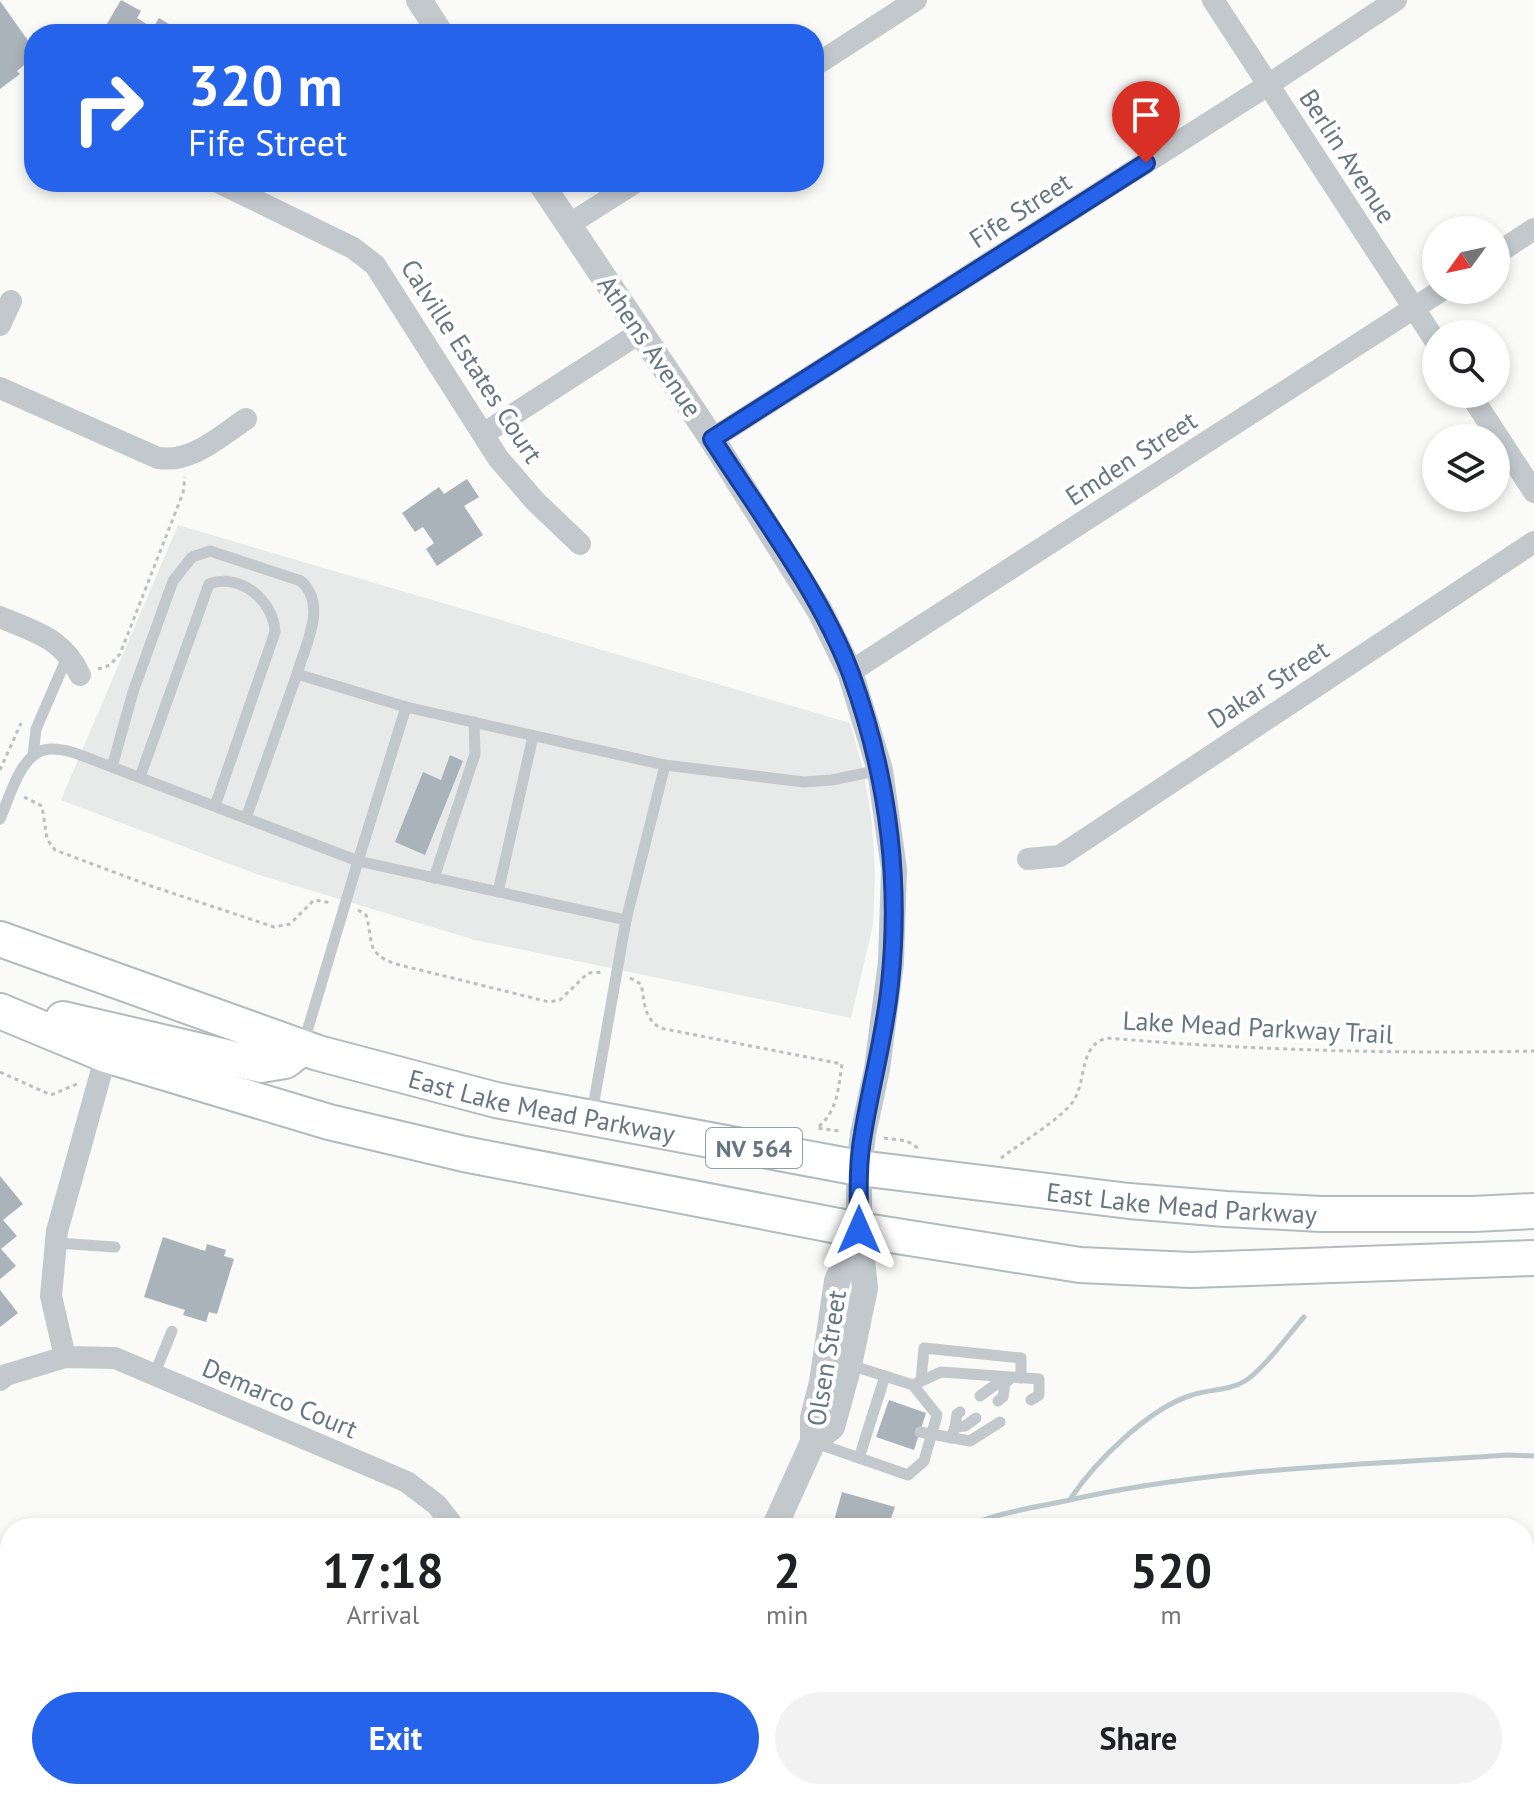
<!DOCTYPE html>
<style>
:root{--surface:#fff;--page:#f2f2f2;--text:#202124;--muted:#757577;--accent:#2563eb}
body{margin:0;font-family:"PT Sans",sans-serif;background:var(--page);color:var(--text);height:100vh;display:flex;flex-direction:column;font-size:30px;white-space:nowrap}
*{box-sizing:border-box;margin:0}
p{font-size:26px;color:var(--muted)}
.icon{flex:none;width:44px;height:44px;fill:none;stroke:currentColor;stroke-width:2;stroke-linecap:round;stroke-linejoin:round}
.map{position:relative;flex:1;overflow:hidden}
.panel{position:absolute;left:0px;top:1518px;width:1534px;height:282px;display:flex;flex-direction:column;background:var(--surface);border-radius:32px 32px 0 0;box-shadow:0 4px 12px #0003}
.panel>*{flex:none}
.hud{position:absolute;left:24px;top:24px;width:800px;height:168px;border-radius:32px;box-shadow:0 4px 12px #0003;background:#2563eb;color:#fff;overflow:hidden}
.needle{width:52px;rotate:237deg}
.controls{position:absolute;left:1422px;top:216px;display:grid;gap:16px}
.controls a{display:grid;place-items:center;width:88px;height:88px;border-radius:50%;background:var(--surface);box-shadow:0 4px 12px #0003;font-size:40px}
.pin{position:absolute;display:grid;place-items:center;width:68px;height:68px;color:#fff;margin:-82px -34px;border-radius:50% 50% 50% 0;rotate:-45deg;box-shadow:0 0 8px #0007}
.pin .icon{rotate:45deg}
.me{position:absolute;width:88px;margin:-44px;rotate:0deg;stroke-linejoin:round;filter:drop-shadow(0 0 6px #0008)}
.turn{display:flex;align-items:center;gap:28px;height:168px;padding:0 32px;font-size:36px}
.turn .icon{width:104px;height:104px;stroke-width:2.5}
.turn b{display:block;font-size:56px;line-height:68px}
.eta{display:flex;justify-content:space-evenly;align-items:center;height:136px;text-align:center}
.eta b{font-size:48px;font-weight:800;line-height:56px}
.action{display:flex;gap:16px;margin-top:auto;padding:16px 32px}
.action a{flex:1;height:92px;border-radius:48px;background:var(--accent);color:#fff;font-size:32px;font-weight:800;line-height:92px;text-align:center}
.action a+a{background:var(--page);color:var(--text)}
.map>svg:first-child{display:block}
.built{fill:#e8e9e9}
.lines{fill:none;stroke-linecap:round;stroke-linejoin:round}
.stream{stroke:#bbc7cb;stroke-width:5}
.building{fill:#aab3b9}
.primary-casing{stroke:#b5babe;stroke-width:38}
.path{stroke:#bbbfc2;stroke-width:3;stroke-dasharray:4 4;stroke-linecap:butt}
.service{stroke:#c3c8cc;stroke-width:11}
.minor{stroke:#c3c8cc;stroke-width:22}
.tertiary{stroke:#c3c8cc;stroke-width:26}
.primary{stroke:#fff;stroke-width:34}
.route-casing{stroke:#184099;stroke-width:20}
.route{stroke:#2563eb;stroke-width:14}
.labels{text-anchor:middle;dominant-baseline:central;stroke-width:8;stroke-linejoin:round;paint-order:stroke}
.shield{fill:#fff;stroke:#939fa8;stroke-width:2}
.shield-label{font-size:24px;font-weight:bold;fill:#657683}
.street-label{font-size:26px;fill:#657683;stroke:#fff}
</style>
<div class="map">
<svg width="1534" height="1799" viewBox="0 0 1534 1799">
<rect width="100%" height="100%" fill="#fafaf8"/>
<path class="built" d="M178,525L850,723L864,772L872,823L875,874L873,925L851,1018L475,940L256,874L61,800Z"/>
<g class="lines">
<g class="stream">
<path d="M1071,1498C1095,1462 1149,1408 1192,1395C1209,1389 1229,1391 1245,1381C1263,1370 1289,1334 1304,1317"/>
<path d="M964,1528C995,1513 1032,1508 1065,1501C1209,1468 1360,1465 1508,1455L1534,1456"/>
<path d="M691,1799L693,1790"/>
</g>
</g>
<g class="building">
<path d="M121,0L141,11L137,18L153,28L159,18L177,29L175,34H101Z"/>
<path d="M0,1L34,49V57L17,71L20,74L0,89Z"/>
<path d="M467,479L479,497L464,506L483,535L437,566L426,549L434,543L423,527L415,532L402,513L439,487L444,494Z"/>
<path d="M450,755L463,761L425,855L395,842L423,772L441,780Z"/>
<path d="M0,1176L23,1204L3,1220L17,1236L1,1249L16,1266L0,1279Z"/>
<path d="M163,1237L205,1251L207,1244L226,1250L224,1256L234,1259L217,1314L209,1312L206,1322L183,1315L185,1310L144,1297Z"/>
<path d="M0,1290L18,1313L0,1327Z"/>
<path d="M889,1400L926,1413L914,1450L876,1437Z"/>
<path d="M842,1492L895,1507L889,1524L882,1528H832Z"/>
<path d="M77,1790H102L90,1799H64Z"/>
<path d="M150,1790H173L180,1799H157Z"/>
<path d="M192,1790H215L221,1799H199Z"/>
</g>
<g class="lines">
<g class="primary-casing">
<g id="primary">
<path id="s1" d="M0,939L318,1053L496,1100L859,1168L1129,1201L1226,1209L1321,1214H1473L1534,1211"/>
<path d="M0,1011L106,1055L329,1122L464,1154L859,1230L1080,1265L1191,1270L1534,1258"/>
<path d="M63,1019L261,1065L285,1061L302,1048"/>
</g>
</g>
<g class="path">
<path d="M98,669L110,665L120,654L183,493L185,477"/>
<path d="M0,770L21,723"/>
<path d="M24,797L42,806L47,839L55,850L151,886L274,927L290,924L314,900L332,903"/>
<path d="M358,910L366,915C374,941 364,953 396,964L549,1002L560,1000L588,973L603,972"/>
<path d="M630,978L641,984C645,1002 643,1017 660,1028L842,1064C838,1089 838,1111 817,1128L841,1131"/>
<path d="M0,1072L51,1095L77,1084"/>
<path d="M884,1138L907,1141L918,1148"/>
<path d="M1001,1158C1019,1144 1063,1118 1074,1100C1087,1079 1079,1045 1107,1038C1249,1050 1391,1054 1534,1051"/>
</g>
<g class="service">
<path d="M406,707L358,861L626,920"/>
<path d="M33,756L36,729L68,655"/>
<path d="M112,767L358,861L303,1045"/>
<path d="M140,777L209,584C240,572 274,601 275,632L215,806"/>
<path d="M246,818L297,674"/>
<path d="M0,819C10,797 21,750 50,749C70,748 94,761 112,767L133,692L173,581L192,557L210,551L301,581C328,605 305,645 297,674L406,707L665,765L804,782L832,780L880,770"/>
<path d="M434,878L475,754L474,722"/>
<path d="M498,892L533,736"/>
<path d="M592,1113L626,920L665,765"/>
<path d="M56,1243L115,1247"/>
<path d="M154,1375L172,1331"/>
<path d="M921,1381L924,1348L1021,1358V1378"/>
<path d="M913,1385L941,1372L1039,1379V1395L1031,1400"/>
<path d="M980,1396L995,1385L1005,1383L1010,1379"/>
<path d="M998,1401L1003,1397L1005,1383"/>
<path d="M955,1427L957,1414L960,1412"/>
<path d="M920,1432L970,1441L1000,1422"/>
<path d="M951,1438L955,1427L965,1426L976,1418"/>
<path d="M816,1443L908,1475L924,1461L937,1415L913,1385L850,1365"/>
<path d="M859,1458L885,1376"/>
<path d="M140,1790L147,1799"/>
<path d="M181,1790L188,1799"/>
<path d="M108,1799L120,1790"/>
<path d="M382,1799L393,1790"/>
</g>
<g class="minor">
<path d="M1213,0L1436,342"/>
<path d="M814,66L916,0"/>
<path d="M218,182L353,248L375,265L498,458L535,501L580,544"/>
<path d="M568,225L636,182"/>
<path d="M1496,254L1534,229"/>
<path d="M0,325L11,301"/>
<path d="M0,388L158,458C192,463 219,437 246,419"/>
<path d="M1470,394L1534,492"/>
<path d="M483,434L641,332"/>
<path d="M712,439L1268,85L1396,0"/>
<path d="M0,617C35,632 63,638 80,675"/>
<path d="M850,672L1442,290"/>
<path d="M1028,859L1060,856L1534,542"/>
<path d="M65,1357L51,1296L57,1231L106,1055"/>
<path d="M0,1380L6,1375L65,1357L115,1358L407,1482L437,1505L455,1528"/>
<path d="M1524,1622L1534,1621"/>
<path d="M0,1776L10,1789"/>
<path d="M946,1799L947,1790"/>
<path d="M1168,1799V1790"/>
<path d="M1306,1799L1307,1790"/>
<path d="M1446,1799L1447,1790"/>
</g>
<g class="tertiary">
<path d="M419,0L441,34"/>
<path d="M540,182L712,439L820,611L850,672L880,770L894,869L891,962L877,1069L863,1134L859,1168V1230L865,1288L849,1365L832,1427L813,1442"/>
<path d="M774,1528L813,1442V1418L822,1382L837,1281L857,1235"/>
<path d="M507,1799L520,1790"/>
</g>
<use href="#primary" class="primary"/>
</g>
<g class="lines">
<g class="route-casing">
<path id="route" d="M859,1230C859,1198 857,1166 863,1134C871,1084 885,1035 890,984C901,879 887,773 851,674C822,596 758,510 712,439L1146,163"/>
</g>
<use href="#route" class="route"/>
</g>
<g class="labels">
<rect class="shield" x="706" y="1128" width="96" height="40" rx="6"/>
<g class="shield-label">
<text x="754" y="1148">NV 564</text>
</g>
<g class="street-label">
<text transform="translate(1348 156) rotate(57)">Berlin Avenue</text>
<text transform="translate(1020 210) rotate(-33)">Fife Street</text>
<text transform="translate(650 346) rotate(56)">Athens Avenue</text>
<text transform="translate(472 361) rotate(57)">Calville Estates Court</text>
<text transform="translate(1131 458) rotate(-33)">Emden Street</text>
<text transform="translate(1268 684) rotate(-33)">Dakar Street</text>
<text transform="translate(1258 1027) rotate(3)">Lake Mead Parkway Trail</text>
<text stroke="none"><textPath href="#s1" startOffset="568">East Lake Mead Parkway</textPath></text>
<text stroke="none"><textPath href="#s1" startOffset="1216">East Lake Mead Parkway</textPath></text>
<text transform="translate(826 1358) rotate(-81)">Olsen Street</text>
<text transform="translate(280 1398) rotate(23)">Demarco Court</text>
</g>
</g>
</svg>
<div class="controls">
<a><svg class="needle" viewBox="-14 -14 28 28"><path d="M0-13l5 13h-10z" fill="#e53935"/><path d="M0 13l5-13h-10z" fill="#757577"/></svg></a>
<a><svg class="icon" aria-label="search" viewBox="0 0 24 24"><circle cx="10" cy="10" r="6"/><path d="M15 15l6 6"/></svg></a>
<a><svg class="icon" aria-label="layers" viewBox="0 0 24 24"><path d="M12 4l9 5-9 5-9-5zM3 14l9 5 9-5"/></svg></a>
</div>
<div class="pin" style="left:1146px;top:163px;background:#d93025"><svg class="icon" aria-label="arrive" viewBox="0 0 24 24"><path d="M6 21V4h12l-3 4 3 4H6"/></svg></div>
<svg class="me" style="left:859px;top:1230px" viewBox="-20 -20 40 40"><path d="M0-17L14 15 0 8-14 15z" fill="#2563eb" stroke="#fff" stroke-width="4"/></svg>
<div class="hud">
<div class="turn"><svg class="icon" aria-label="right" viewBox="0 0 24 24"><path d="M7 20v-9h11M14 6l5 5-5 5"/></svg><div><b>320 m</b>Fife Street</div></div>
</div>
<section class="panel">
<div class="eta">
<div><b>17:18</b><p>Arrival</p></div>
<div><b>2</b><p>min</p></div>
<div><b>520</b><p>m</p></div>
</div>
<div class="action"><a>Exit</a><a>Share</a></div>
</section>
</div>
